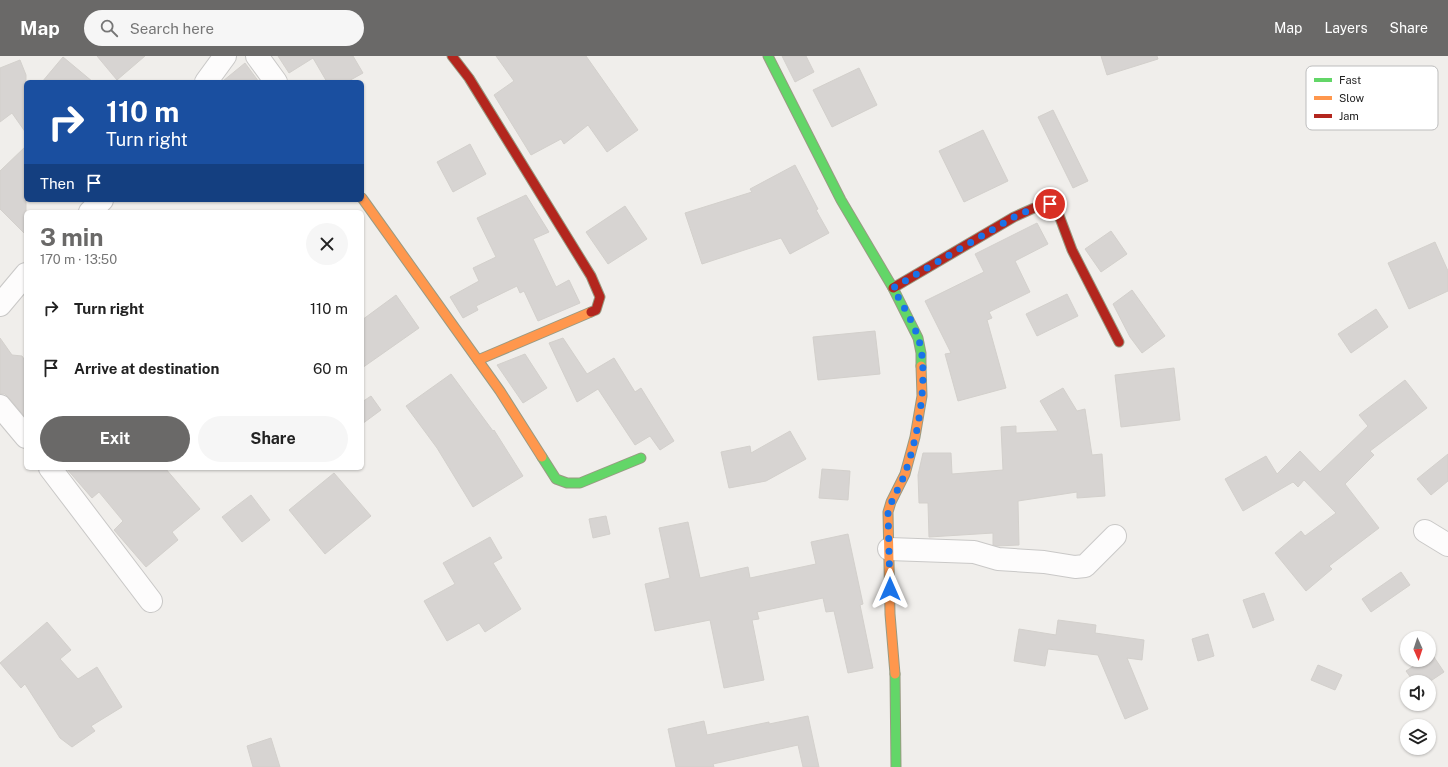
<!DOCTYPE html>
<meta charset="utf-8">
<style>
:root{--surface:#fff;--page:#f6f6f6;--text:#222;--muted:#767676;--accent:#6a6968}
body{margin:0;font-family:"Public Sans",sans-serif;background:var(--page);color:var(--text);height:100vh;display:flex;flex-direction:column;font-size:15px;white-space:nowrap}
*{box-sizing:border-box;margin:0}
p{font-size:13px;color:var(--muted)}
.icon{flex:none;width:22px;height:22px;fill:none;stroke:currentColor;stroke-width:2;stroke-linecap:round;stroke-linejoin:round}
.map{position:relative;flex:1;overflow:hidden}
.panel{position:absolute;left:24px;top:154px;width:340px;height:260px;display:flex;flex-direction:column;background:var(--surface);border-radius:6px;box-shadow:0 1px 3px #0004}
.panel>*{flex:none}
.banner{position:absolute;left:24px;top:24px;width:340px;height:122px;border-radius:6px;box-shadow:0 1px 3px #0004;background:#1a4fa0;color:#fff;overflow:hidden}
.needle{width:26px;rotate:177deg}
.fabs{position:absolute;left:1400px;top:575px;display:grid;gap:8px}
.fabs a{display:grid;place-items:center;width:36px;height:36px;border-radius:50%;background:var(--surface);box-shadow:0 1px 3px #0004;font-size:20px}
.pin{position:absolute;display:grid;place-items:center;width:34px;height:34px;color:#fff;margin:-17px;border:2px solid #fff;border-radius:50%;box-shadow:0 1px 4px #0007}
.me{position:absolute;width:44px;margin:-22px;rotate:0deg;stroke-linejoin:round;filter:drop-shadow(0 0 3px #0008)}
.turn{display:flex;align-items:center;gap:14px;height:84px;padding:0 16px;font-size:18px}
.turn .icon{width:52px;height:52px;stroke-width:2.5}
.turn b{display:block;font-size:28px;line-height:34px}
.then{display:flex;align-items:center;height:38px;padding:0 16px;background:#0003;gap:8px;font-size:15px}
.round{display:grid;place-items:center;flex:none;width:42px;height:42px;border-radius:21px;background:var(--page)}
.headline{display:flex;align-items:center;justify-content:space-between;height:68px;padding:0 16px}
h1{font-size:24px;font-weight:700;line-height:30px;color:var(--accent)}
.button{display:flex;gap:8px;margin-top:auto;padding:8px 16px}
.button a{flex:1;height:46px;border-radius:24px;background:var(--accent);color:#fff;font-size:16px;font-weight:700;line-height:46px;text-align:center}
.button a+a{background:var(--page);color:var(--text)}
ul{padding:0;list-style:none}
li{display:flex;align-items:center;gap:12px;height:60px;padding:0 16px}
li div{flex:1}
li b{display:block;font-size:15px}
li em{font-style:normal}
header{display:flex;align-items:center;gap:24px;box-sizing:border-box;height:56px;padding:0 20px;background:var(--accent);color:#fff}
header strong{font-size:19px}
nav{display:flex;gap:22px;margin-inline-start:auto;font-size:14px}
.search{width:280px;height:36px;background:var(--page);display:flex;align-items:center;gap:10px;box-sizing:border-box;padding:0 14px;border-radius:22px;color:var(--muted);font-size:15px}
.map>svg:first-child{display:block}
.building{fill:#d7d4d2;stroke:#d3d0cc}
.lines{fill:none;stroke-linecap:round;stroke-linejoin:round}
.street-casing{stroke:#c9c8c7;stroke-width:24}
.fast-casing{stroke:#999a82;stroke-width:11}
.slow-casing{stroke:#999a82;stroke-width:11}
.jam-casing{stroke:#999a82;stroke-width:11}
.street{stroke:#fdfcfc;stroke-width:22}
.fast{stroke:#63d668;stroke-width:9}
.slow{stroke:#ff974d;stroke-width:9}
.jam{stroke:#b3261e;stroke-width:9}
.route{stroke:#1a73e8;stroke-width:7;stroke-dasharray:0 12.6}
.key{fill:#fff;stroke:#bdbdbd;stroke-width:1}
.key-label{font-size:11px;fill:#222}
</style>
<header>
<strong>Map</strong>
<div class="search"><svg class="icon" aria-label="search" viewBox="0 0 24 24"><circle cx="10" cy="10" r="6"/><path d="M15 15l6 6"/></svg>Search here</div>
<nav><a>Map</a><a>Layers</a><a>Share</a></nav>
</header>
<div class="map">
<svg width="1448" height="711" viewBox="0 0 1448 711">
<rect width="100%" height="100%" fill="#f0eeeb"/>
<g class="building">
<path d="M97,0H145L117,24Z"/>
<path d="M278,0H353L363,17L347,26H327L313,2L289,17Z"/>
<path d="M496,0H586L638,74L607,96L588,69L564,88L561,83L531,99L494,39L514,25Z"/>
<path d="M782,0H806L814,16L795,26Z"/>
<path d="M1101,0H1157L1158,3L1107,19Z"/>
<path d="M63,1L93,26H42Z"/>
<path d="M20,4L26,19V77L12,57L0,66V12Z"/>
<path d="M245,7L259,26H221L223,25Z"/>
<path d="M859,12L877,49L832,71L813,34Z"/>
<path d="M1053,54L1088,125L1073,132L1038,61Z"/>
<path d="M983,74L1008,125L964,146L939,95Z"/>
<path d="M470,88L486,118L453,136L437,106Z"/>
<path d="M26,90V179L0,153V115Z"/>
<path d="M795,109L818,153L816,154L829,177L790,198L781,182L702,208L685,157L752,136L750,133Z"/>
<path d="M526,139L549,176L533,183L556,231L569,224L580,247L538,265L524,235L520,237L517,230L476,250L478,254L463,262L450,241L479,225L473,212L496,201L477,162Z"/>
<path d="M625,150L647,183L608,208L586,176Z"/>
<path d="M1037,167L1048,188L1015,205L1030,236L989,256L992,262L987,264L1006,332L958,345L945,298L951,297L925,245L984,216L975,198Z"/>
<path d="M1111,175L1127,198L1101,216L1085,193Z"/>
<path d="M1435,186L1448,215V235L1409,253L1388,207Z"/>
<path d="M1132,234L1165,280L1142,297L1130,281L1113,248Z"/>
<path d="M1067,238L1078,260L1037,280L1026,258Z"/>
<path d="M396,239L419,272L362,312V264Z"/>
<path d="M1376,253L1388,271L1351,297L1338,278Z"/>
<path d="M875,275L880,318L818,324L813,281Z"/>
<path d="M0,282L12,299L22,300L26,306V362L9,342L5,338H0Z"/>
<path d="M563,282L587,318L614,302L635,336L641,332L674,385L660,394L650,380L635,389L598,333L577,346L549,287Z"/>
<path d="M525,298L547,332L523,347L497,309Z"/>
<path d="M1174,312L1180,364L1121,371L1115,319Z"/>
<path d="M451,318L493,375L494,374L523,420L473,451L437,392L406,350Z"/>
<path d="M1405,324L1427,352L1370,395L1374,399L1345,428L1379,472L1329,510L1332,513L1306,535L1275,497L1301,475L1305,480L1336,457L1304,424L1298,431L1293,426L1243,455L1225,423L1266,400L1277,418L1300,395L1320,416L1368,370L1359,359Z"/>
<path d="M1063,332L1077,355L1085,353L1092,399L1102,398L1105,440L1077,442V436L1018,445L1019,489L997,490L993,489V477L929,481L928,447H919L918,419L923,397H951L952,418L1003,414L1001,371L1016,370V377L1058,375L1040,345Z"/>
<path d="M371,340L381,354L362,368V346Z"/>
<path d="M790,375L806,403L766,425L729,432L721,396L750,390L751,397Z"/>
<path d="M1448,398V425L1431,439L1417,423Z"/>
<path d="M66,412H165L200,453L172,476L178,484L146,511L114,474L123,465L99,436L92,442Z"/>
<path d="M822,413L850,415L848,444L819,442Z"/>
<path d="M334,417L371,460L325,498L289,454Z"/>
<path d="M251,439L270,464L242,486L222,461Z"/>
<path d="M606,460L610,478L593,482L589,463Z"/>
<path d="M688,466L700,522L748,511L750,522L816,508L811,486L848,478L863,548L860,549L873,612L848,617L834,555L826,556L823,542L757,556L759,563L752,564L764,624L724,632L710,564L655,575L645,528L670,522L659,472Z"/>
<path d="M490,481L502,502L493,507L521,553L485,576L479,567L447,585L424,545L455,528L443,507Z"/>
<path d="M1401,516L1410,529L1371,556L1362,543Z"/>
<path d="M1264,537L1274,564L1253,572L1243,544Z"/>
<path d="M1058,564L1096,569L1095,577L1144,584L1142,604L1127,602L1148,653L1125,663L1098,599L1048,593L1045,610L1014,605L1019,573L1056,579Z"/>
<path d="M47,566L71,594L60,603L78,623L97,611L122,651L91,670L95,675L72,691L60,682L25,628L21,632L0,607Z"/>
<path d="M1208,578L1214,600L1198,605L1192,583Z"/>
<path d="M1432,598L1444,616L1429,626H1414L1406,615L1423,604H1429V600Z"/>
<path d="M1318,609L1342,619L1335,634L1311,624Z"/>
<path d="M808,660L819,711H803L798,689L713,708L714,711H676L668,673L704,665L707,679L769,666V668Z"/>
<path d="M271,682L280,711H253L247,690Z"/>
</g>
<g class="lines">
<g class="street-casing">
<g id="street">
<path d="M257,0L276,26"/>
<path d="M206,26L225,0"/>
<path d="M90,156L102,144"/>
<path d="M0,249L26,218"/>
<path d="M0,350L26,381"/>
<path d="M50,412L151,545"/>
<path d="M1425,475L1448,489"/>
<path d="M889,493L974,496L998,503L1044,506L1075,511L1085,510L1115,480"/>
</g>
</g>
<g class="fast-casing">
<g id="fast">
<path d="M768,0L841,144L893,232L918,282L921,297V310"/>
<path d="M542,401L556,423L567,427H580L641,402"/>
<path d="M895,618L896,711"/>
</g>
</g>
<g class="slow-casing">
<g id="slow">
<path d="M362,142L500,335L542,401"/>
<path d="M478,304L591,256"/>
<path d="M895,618L890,558L888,456L891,446L905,418L915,381L922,340L921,310"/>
</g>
</g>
<g class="jam-casing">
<g id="jam">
<path d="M452,0L469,22L591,220L600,241L596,254L591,256"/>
<path d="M893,232L1014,161L1034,152L1051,148L1057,154L1072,194L1119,286"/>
</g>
</g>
<use href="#street" class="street"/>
<use href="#fast" class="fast"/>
<use href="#slow" class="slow"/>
<use href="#jam" class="jam"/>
</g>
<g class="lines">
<path class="route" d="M890,533L888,456C892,442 900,431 905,417C918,382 930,317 918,281C912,264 902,248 893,232L1014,161L1034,152L1050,148"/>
</g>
<rect x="1306" y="10" width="132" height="64" rx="6" class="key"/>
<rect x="1314" y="22" width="18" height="4" fill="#63d668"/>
<rect x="1314" y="40" width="18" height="4" fill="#ff974d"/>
<rect x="1314" y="58" width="18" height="4" fill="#b3261e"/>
<g class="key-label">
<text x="1339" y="28">Fast</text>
<text x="1339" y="46">Slow</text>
<text x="1339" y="64">Jam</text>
</g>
</svg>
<div class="fabs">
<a><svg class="needle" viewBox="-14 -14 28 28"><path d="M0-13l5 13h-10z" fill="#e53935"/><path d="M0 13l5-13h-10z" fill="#767676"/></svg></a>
<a><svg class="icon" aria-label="sound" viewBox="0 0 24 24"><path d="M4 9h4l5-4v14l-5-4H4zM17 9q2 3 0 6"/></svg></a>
<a><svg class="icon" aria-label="layers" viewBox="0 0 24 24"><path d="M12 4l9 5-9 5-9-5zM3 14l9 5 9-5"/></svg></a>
</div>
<div class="pin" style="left:1050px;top:148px;background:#d93025"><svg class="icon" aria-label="arrive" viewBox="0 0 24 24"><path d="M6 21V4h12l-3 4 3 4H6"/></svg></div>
<svg class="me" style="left:890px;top:533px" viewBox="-20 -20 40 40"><path d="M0-17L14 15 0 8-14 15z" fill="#1a73e8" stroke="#fff" stroke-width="4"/></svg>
<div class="banner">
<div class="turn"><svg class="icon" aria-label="right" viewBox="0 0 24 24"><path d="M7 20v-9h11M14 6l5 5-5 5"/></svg><div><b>110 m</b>Turn right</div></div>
<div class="then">Then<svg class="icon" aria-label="arrive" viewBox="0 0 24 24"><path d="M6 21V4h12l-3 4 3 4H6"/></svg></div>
</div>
<section class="panel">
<div class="headline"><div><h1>3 min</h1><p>170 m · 13:50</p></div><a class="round"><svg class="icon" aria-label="close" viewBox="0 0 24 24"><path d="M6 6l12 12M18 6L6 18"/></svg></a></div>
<ul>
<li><svg class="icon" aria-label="right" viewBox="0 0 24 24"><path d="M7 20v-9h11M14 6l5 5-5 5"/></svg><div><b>Turn right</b></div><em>110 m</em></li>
<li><svg class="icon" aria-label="arrive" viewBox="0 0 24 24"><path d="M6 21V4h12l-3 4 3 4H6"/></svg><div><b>Arrive at destination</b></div><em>60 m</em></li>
</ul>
<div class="button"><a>Exit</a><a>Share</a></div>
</section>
</div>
